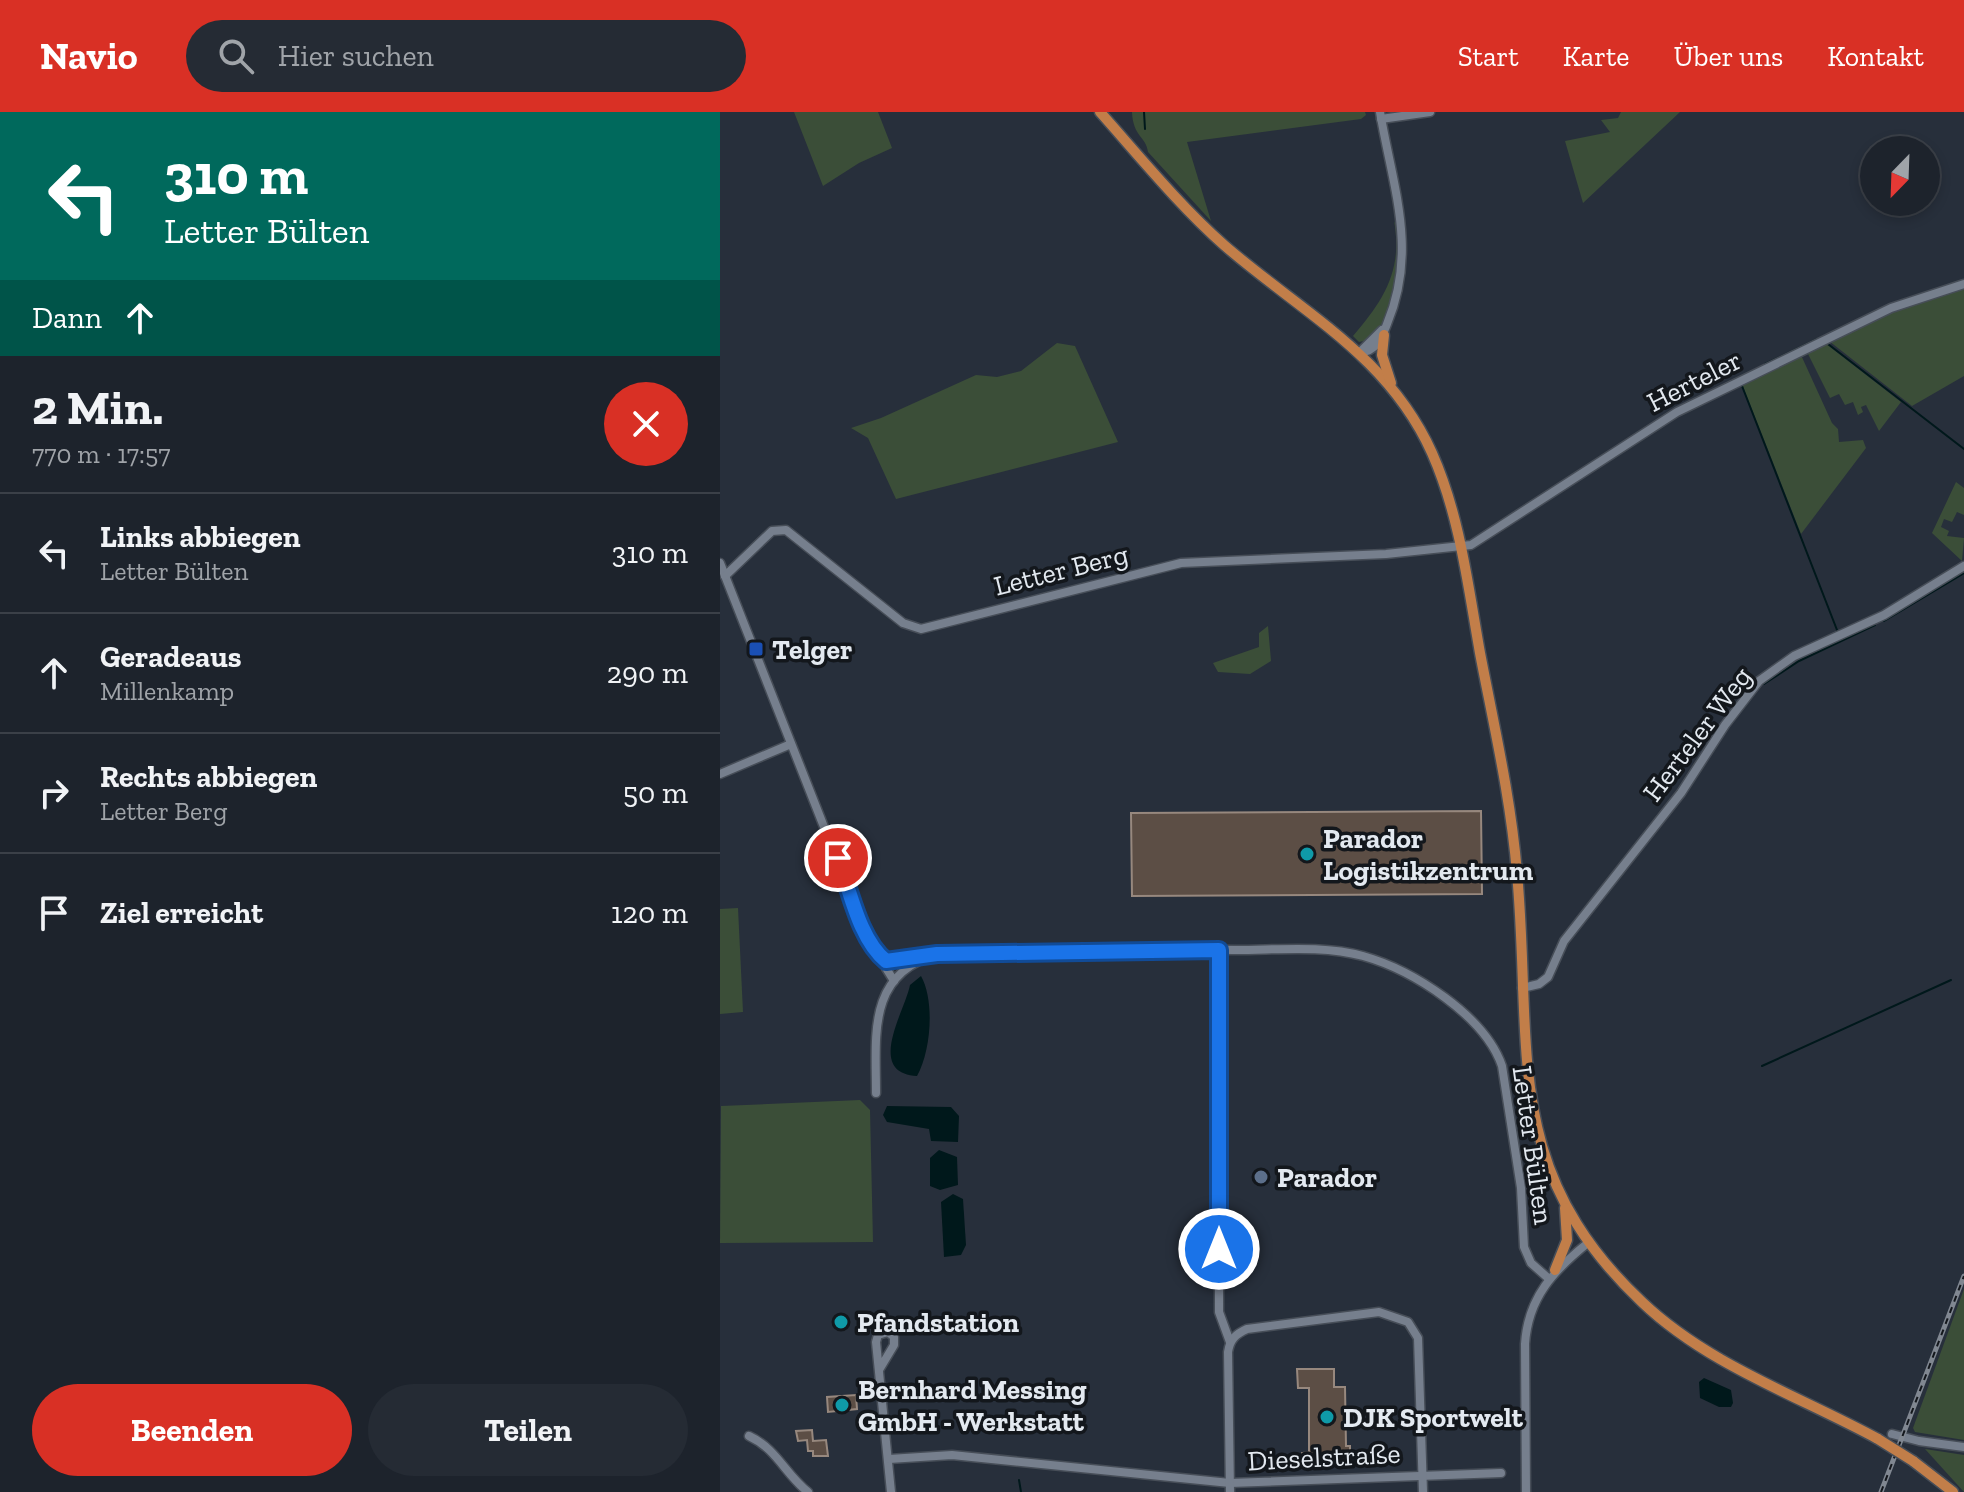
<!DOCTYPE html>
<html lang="de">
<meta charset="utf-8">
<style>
:root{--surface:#1d232c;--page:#252b34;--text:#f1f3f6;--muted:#a0a4a9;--line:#3b4048;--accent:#d93025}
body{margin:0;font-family:"Zilla Slab",serif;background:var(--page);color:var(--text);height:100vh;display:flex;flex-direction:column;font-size:30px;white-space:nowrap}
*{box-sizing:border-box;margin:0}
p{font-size:26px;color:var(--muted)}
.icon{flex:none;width:44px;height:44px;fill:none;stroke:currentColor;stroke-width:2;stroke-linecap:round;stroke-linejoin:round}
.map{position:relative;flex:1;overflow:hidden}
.drawer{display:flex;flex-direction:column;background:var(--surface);width:720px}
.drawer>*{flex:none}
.banner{background:#00695c;color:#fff;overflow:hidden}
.needle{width:52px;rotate:203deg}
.controls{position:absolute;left:1140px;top:24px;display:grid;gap:16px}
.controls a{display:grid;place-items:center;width:80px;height:80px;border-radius:50%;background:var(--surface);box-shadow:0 4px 12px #0003,0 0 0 2px var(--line);font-size:40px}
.pin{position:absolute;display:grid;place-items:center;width:68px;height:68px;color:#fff;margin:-34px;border:4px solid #fff;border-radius:50%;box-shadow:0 2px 8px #0007}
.me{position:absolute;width:88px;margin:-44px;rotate:0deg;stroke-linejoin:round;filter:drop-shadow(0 0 6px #0008)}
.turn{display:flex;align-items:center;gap:28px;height:168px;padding:0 32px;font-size:36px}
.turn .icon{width:104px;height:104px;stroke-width:2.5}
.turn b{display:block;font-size:56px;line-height:68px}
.then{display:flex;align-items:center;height:76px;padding:0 32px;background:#0003;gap:16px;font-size:30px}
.round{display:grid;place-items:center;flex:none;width:84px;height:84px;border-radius:42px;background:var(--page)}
.head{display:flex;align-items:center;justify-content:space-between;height:136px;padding:0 32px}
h1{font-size:48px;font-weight:700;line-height:60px}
.action{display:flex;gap:16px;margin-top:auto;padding:16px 32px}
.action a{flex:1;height:92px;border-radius:48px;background:var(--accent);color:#fff;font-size:32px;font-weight:700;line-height:92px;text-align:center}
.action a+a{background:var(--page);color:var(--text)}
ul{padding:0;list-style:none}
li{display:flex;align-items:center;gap:24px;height:120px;padding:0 32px;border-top:2px solid var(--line)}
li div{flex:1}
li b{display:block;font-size:30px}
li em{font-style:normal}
header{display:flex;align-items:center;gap:48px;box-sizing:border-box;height:112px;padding:0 40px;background:var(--accent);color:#fff}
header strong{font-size:38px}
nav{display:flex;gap:44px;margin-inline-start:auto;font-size:28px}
.search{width:560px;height:72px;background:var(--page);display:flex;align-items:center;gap:20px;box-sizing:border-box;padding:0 28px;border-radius:44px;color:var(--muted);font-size:30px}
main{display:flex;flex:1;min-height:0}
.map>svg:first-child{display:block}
.green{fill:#3b4e38}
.water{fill:#00181b}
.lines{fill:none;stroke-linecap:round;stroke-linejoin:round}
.stream{stroke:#00181b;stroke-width:2}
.building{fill:#5c4e45;stroke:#97887e;stroke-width:2}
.minor-casing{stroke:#474e58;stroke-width:11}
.major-casing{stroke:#474e58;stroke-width:13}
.minor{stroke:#767f8d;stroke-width:8}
.major{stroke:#c27e49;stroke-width:10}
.rail-casing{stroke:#808791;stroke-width:5}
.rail{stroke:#13171c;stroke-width:2;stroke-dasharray:6;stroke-linecap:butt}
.major-bridge-casing{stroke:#474e58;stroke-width:13;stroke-linecap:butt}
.major-bridge{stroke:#c27e49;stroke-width:10}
.route-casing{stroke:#114b97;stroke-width:20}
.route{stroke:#1a73e8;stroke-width:14}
.transit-dot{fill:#1a4fb4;stroke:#13171c;stroke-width:3}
.culture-dot{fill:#0f9aa8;stroke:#13171c;stroke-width:3}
.service-dot{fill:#5c6f8a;stroke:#13171c;stroke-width:3}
.labels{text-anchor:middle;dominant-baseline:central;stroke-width:7;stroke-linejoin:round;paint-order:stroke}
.street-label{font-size:28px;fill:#e3e9f0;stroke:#13171c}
.poi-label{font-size:28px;font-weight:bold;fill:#e3e9f0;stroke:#13171c;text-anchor:start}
</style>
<header>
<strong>Navio</strong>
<div class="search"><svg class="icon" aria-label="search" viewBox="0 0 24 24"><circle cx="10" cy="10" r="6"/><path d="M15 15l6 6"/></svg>Hier suchen</div>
<nav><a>Start</a><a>Karte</a><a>Über uns</a><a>Kontakt</a></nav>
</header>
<main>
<section class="drawer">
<div class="banner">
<div class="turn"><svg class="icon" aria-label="left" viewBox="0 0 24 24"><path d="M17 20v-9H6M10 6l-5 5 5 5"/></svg><div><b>310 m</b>Letter Bülten</div></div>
<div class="then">Dann<svg class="icon" aria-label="ahead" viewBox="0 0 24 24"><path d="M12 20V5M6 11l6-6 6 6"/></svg></div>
</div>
<div class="head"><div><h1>2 Min.</h1><p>770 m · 17:57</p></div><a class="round" style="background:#d93025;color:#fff"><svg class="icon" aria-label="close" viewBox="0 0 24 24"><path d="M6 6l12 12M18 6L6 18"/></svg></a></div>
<ul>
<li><svg class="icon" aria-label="left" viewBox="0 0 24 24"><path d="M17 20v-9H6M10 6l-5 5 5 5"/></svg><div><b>Links abbiegen</b><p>Letter Bülten</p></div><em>310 m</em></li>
<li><svg class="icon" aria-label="ahead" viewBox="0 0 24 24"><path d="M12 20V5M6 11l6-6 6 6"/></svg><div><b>Geradeaus</b><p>Millenkamp</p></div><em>290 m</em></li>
<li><svg class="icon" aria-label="right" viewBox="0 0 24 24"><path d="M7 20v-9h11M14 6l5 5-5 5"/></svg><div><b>Rechts abbiegen</b><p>Letter Berg</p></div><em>50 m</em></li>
<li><svg class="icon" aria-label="arrive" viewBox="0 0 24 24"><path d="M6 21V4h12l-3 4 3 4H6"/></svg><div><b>Ziel erreicht</b></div><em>120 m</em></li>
</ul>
<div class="action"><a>Beenden</a><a>Teilen</a></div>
</section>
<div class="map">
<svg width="1244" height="1380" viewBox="0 0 1244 1380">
<rect width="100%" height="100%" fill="#272f3b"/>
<g class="green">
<path d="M74,0H158L172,36L139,51L103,74Z"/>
<path d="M412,0H645L646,3L641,7L467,30L491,109L428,40C426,24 413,25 412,0Z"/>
<path d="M901,0H960L863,91L845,29L890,20L881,8L898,6Z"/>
<path d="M674,109C687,134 676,227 639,230L633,224C664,188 683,158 674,109Z"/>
<path d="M1244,175V264L1192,294L1109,229L1171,199Z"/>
<path d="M337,231L355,234L398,330L176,387L148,326L131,316L161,306L256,263L277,265L301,259Z"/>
<path d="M1105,231L1181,290L1159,319L1146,293L1141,295L1143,300L1138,303L1133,290L1125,293L1119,282L1110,286L1087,240Z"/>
<path d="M1081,243L1112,311L1118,317L1119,330L1143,328L1146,336L1081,422L1022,272Z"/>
<path d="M1236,370L1244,376V403L1237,400L1232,410L1224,407L1221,415L1229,419L1227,424L1244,426L1242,449L1212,421Z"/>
<path d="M548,514L551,549L530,562L498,560L493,551L539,535V521Z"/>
<path d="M18,796L23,900L0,902V797Z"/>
<path d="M140,988L150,998L153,1130L0,1131L1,994Z"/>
<path d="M1244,1177V1328L1195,1320L1193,1316Z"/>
<path d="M1205,1337L1244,1343V1380Z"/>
</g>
<g class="water">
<path d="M201,864C215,889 211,939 197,964C145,961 185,899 190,873Z"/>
<path d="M167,994L231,995L239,1004L238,1030L211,1029L209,1017L167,1010L163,1003Z"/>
<path d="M219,1038L237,1045L238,1073L220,1078L210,1074V1046Z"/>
<path d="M233,1082L243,1087L246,1133L241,1143L224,1145L221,1090Z"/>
<path d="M984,1266L1011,1278L1013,1291L1011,1295H999L980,1286L979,1270Z"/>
</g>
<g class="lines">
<g class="stream">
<path d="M424,0L425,17"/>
<path d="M1108,232L1244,337"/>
<path d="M1045,252L1097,227"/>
<path d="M1022,274L1117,518"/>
<path d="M1164,509L1244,461"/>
<path d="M1044,572L1079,549L1155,513"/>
<path d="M1042,954L1231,868"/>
<path d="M299,1368L301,1380"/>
</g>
</g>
<g class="building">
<path d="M761,699L762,782L412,784L411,701Z"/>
<path d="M577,1257H614V1275H625L626,1334H630V1345L582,1348V1341L589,1340V1276H578Z"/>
<path d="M136,1283L137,1297L108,1300L107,1285Z"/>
<path d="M92,1318L93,1329L106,1328L108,1344H93V1339H88L87,1328L78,1329L76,1319Z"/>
</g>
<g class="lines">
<g class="minor-casing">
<g id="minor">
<path d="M661,7L710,0"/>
<path d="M639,241C657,239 661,227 667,212C698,138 673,76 660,0"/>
<path d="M639,241L662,218"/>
<path d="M0,451L147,824L156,841L166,849"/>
<path d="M5,464L52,419L66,418L183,511L201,517L461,451L666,442L751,433L957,300L1171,196L1244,172"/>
<path d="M0,662L71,632"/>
<path d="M499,838V1200L510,1230"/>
<path d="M166,849L203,844"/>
<path d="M166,849V856L174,869"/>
<path d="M802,876L819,872L828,865L844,829L961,681L1005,613L1039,569L1074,544L1164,503L1244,454"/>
<path d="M156,981C156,923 147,862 217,842C317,840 416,837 516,838C557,838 603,833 643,844C693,858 765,904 782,954L801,1076L804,1135L811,1151L828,1166"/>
<path d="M159,1258L174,1233V1225L168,1220L158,1223L156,1230L171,1380"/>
<path d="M1172,1322L1199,1329L1244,1335"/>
<path d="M29,1324C57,1337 65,1362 88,1380"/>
<path d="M169,1347L232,1343L510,1371L781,1361"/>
<path d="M510,1380L508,1240C510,1227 516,1222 527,1217L659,1200L688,1210L698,1226L703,1380"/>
<path d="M806,1380L805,1232C808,1185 834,1158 869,1130"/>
</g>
</g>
<g class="major-casing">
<g id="major">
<path d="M380,0C420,45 459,93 504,133C581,200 668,243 712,341C740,404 748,474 760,541C774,614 791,687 797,761C813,935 780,1056 922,1190C988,1253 1079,1284 1158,1327"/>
<path d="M664,223L662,243L671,271"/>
<path d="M835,1158L847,1128L845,1096"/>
<path d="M1193,1349L1233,1380"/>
</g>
</g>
<use href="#minor" class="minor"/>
<use href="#major" class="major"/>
<g class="rail-casing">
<path id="rail" d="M1161,1380L1244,1164"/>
</g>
<use href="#rail" class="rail"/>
<g class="major-bridge-casing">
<path id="major-bridge" d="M1158,1327L1193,1349"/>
</g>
<use href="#major-bridge" class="major-bridge"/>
</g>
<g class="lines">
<g class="route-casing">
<path id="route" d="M118,746C130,778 139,827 166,849L217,842L499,838V1137"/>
</g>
<use href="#route" class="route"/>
</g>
<rect class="transit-dot" x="28" y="529" width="16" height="16" rx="4"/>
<g class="culture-dot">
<circle cx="587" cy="742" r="8"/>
<circle cx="121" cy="1210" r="8"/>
<circle cx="122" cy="1293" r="8"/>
<circle cx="607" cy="1305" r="8"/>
</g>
<circle class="service-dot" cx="541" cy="1065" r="8"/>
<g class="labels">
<g class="street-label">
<text transform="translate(974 269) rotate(-27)">Herteler</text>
<text transform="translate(341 458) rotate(-14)">Letter Berg</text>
<text transform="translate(977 622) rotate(-53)">Herteler Weg</text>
<text transform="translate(813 1033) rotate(82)">Letter Bülten</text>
<text transform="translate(604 1345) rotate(-3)">Dieselstraße</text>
</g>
<g class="poi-label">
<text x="52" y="537">Telger</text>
<text x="603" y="726">Parador<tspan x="603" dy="32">Logistikzentrum</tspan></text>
<text x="557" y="1065">Parador</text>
<text x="137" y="1210">Pfandstation</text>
<text x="138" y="1277">Bernhard Messing<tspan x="138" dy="32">GmbH - Werkstatt</tspan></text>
<text x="623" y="1305">DJK Sportwelt</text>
</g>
</g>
</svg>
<div class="controls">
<a><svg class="needle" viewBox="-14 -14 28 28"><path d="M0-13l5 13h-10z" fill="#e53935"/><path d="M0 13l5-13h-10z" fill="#a0a4a9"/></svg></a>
</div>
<div class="pin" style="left:118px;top:746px;background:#d93025"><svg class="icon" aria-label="arrive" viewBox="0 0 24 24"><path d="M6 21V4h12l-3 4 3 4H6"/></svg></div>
<svg class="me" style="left:499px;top:1137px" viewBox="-20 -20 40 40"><circle r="17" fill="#1a73e8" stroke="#fff" stroke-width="3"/><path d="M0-11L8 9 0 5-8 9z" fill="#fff"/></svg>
</div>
</main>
